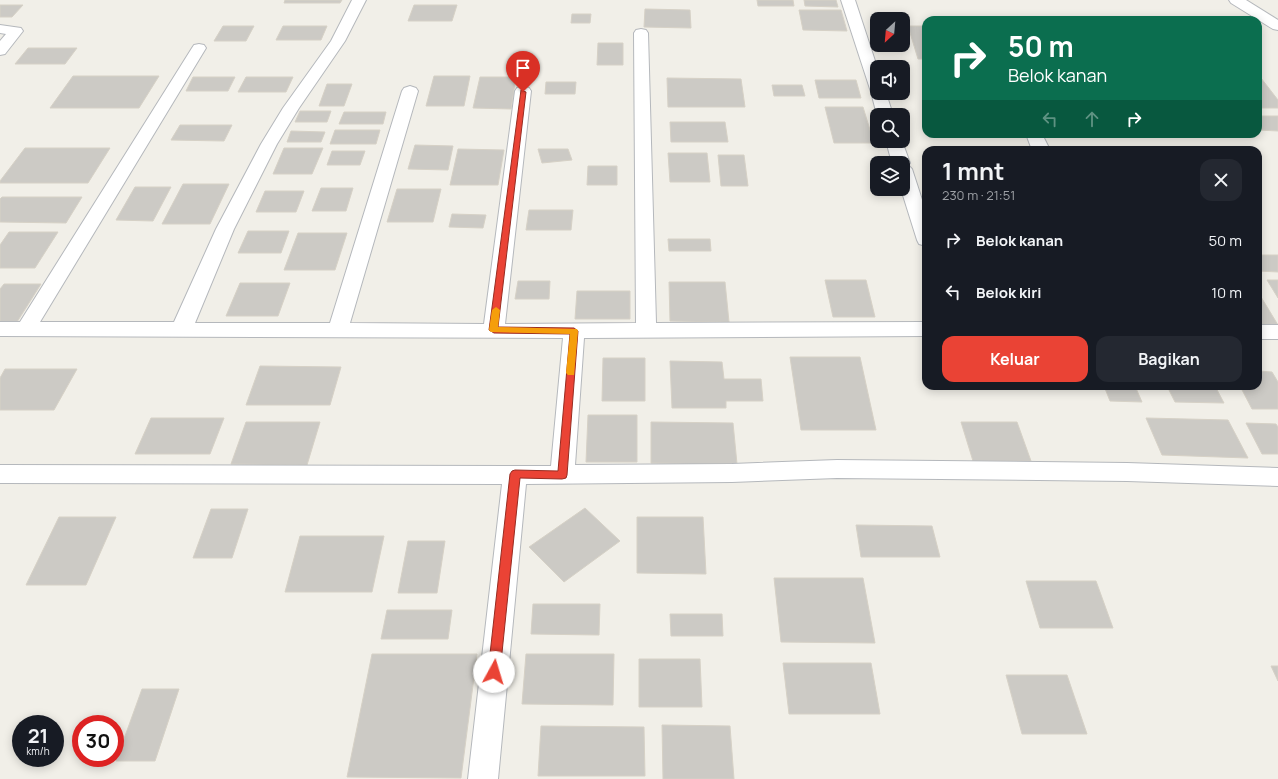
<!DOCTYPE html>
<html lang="id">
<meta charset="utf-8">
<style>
:root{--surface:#171b24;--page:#242831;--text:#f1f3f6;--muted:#9ea1a6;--accent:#ea4335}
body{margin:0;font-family:Manrope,sans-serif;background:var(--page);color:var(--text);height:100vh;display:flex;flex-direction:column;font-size:15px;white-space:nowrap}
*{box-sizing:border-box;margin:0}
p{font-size:13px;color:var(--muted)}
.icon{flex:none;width:22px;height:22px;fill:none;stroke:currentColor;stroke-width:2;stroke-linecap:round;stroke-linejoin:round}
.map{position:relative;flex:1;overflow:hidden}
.sheet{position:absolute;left:922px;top:146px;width:340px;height:244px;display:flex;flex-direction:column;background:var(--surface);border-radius:12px;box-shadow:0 2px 10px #0003}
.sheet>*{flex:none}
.guide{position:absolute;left:922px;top:16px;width:340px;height:122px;border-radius:12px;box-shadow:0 2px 10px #0003;background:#0b6e4f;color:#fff;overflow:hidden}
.needle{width:26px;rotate:206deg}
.tools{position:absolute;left:870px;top:12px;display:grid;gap:8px}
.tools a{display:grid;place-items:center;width:40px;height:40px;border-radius:8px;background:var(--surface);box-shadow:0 2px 10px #0003;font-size:20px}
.speed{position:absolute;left:12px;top:715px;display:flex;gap:8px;font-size:20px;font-weight:700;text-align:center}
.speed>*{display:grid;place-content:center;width:52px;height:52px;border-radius:50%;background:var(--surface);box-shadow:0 2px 10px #0003;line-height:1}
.speed small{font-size:10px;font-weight:400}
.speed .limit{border:6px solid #d22;background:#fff;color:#111}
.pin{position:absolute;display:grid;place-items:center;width:34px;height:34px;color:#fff;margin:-41px -17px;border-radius:50% 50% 50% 0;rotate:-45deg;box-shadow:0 0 4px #0007}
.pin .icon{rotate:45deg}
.me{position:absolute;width:44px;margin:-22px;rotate:6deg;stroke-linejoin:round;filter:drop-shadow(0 0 3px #0008)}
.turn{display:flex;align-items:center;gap:14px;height:84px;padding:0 20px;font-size:18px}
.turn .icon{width:52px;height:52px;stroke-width:2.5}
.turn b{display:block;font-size:28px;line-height:34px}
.lanes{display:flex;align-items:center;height:38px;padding:0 20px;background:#0003;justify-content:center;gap:20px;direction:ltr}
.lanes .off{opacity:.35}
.round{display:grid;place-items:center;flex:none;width:42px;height:42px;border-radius:12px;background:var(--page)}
.overview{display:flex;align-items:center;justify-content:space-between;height:68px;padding:0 20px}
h1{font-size:24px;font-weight:700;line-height:30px}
.cta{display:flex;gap:8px;margin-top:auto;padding:8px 20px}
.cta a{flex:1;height:46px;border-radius:12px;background:var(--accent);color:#fff;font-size:16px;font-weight:700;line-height:46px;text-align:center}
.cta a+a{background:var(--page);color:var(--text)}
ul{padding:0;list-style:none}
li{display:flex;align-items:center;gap:12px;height:52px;padding:0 20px}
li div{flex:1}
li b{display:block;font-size:15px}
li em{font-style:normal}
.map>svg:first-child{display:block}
.building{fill:#cccac5;stroke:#d6d1c6}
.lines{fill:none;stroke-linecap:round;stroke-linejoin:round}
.street-casing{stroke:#b5b8bc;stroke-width:2}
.street{fill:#fff;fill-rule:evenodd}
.route{fill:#ea4335;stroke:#982c22}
.slow{fill:#f59e0b}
</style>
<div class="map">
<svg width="1278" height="779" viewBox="0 0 1278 779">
<rect width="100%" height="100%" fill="#f1efe8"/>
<g class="building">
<path d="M285,0H342L340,3H284Z"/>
<path d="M757,0H793L794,6H758Z"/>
<path d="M804,0H836L838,7L805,6Z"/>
<path d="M0,5H23L12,17H0Z"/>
<path d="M414,5H457L452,21H408Z"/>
<path d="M645,9L690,10L691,28L644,27Z"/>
<path d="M799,10H841L847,31L803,30Z"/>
<path d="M572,14H591L590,23H571Z"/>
<path d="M223,26H254L246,41H214Z"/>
<path d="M283,26H327L321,40H276Z"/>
<path d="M908,26H926V59H918Z"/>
<path d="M598,43H623V65H597Z"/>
<path d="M28,48H77L65,64H15Z"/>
<path d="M73,76H159L139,108H50Z"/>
<path d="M434,76H470L464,106H426Z"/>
<path d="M193,77H235L228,91H186Z"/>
<path d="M246,77H293L286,92H238Z"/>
<path d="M480,77H516L511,109L473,108Z"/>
<path d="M667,78L741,79L745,107H668Z"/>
<path d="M1258,78H1261L1278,100V108H1258Z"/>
<path d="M815,80H856L861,98H819Z"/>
<path d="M546,82H576L575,94H545Z"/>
<path d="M327,84H352L344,106H319Z"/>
<path d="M772,85H802L805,96H774Z"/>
<path d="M825,107H863L874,143H834Z"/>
<path d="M300,111H331L327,122H295Z"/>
<path d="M344,112H386L383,124H339Z"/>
<path d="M1258,116H1278V131L1258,130Z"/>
<path d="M670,122H725L728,142H671Z"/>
<path d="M180,125H232L224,141L171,140Z"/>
<path d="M335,130H380L376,144H330Z"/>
<path d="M291,131L325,132L321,142H287Z"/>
<path d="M415,145L453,146L448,170L408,169Z"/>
<path d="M25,148H110L88,183H0V181Z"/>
<path d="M284,148H323L312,174H273Z"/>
<path d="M458,149L504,150L498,185H450Z"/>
<path d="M538,149H568L572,160L542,163Z"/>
<path d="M332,151H365L360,165H327Z"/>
<path d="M668,153H707L710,182H670Z"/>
<path d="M718,155H744L748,186H721Z"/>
<path d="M588,166H617V185H587Z"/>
<path d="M183,184H229L210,224H162Z"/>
<path d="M135,187H171L153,221L116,220Z"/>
<path d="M321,188H353L346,211H312Z"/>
<path d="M397,189H441L433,222H387Z"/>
<path d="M265,191H304L296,212H256Z"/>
<path d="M2,197H82L66,223L0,222V199Z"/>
<path d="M529,210H573L571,230H526Z"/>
<path d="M452,214L486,215L483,228L449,227Z"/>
<path d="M248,231H289L281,253H238Z"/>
<path d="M9,232H58L35,268H0V245Z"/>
<path d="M298,233H347L335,270H284Z"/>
<path d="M668,239H710L711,251H669Z"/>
<path d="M1258,255H1278V272L1258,271Z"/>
<path d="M825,280H866L875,317H833Z"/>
<path d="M1267,280H1278V298Z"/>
<path d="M518,281H550L549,299H515Z"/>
<path d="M669,282H725L729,322L670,321Z"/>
<path d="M240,283H290L278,316H226Z"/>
<path d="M4,284H41L17,322H0V289Z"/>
<path d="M577,291H630V319H575Z"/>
<path d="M1258,292L1278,325H1258Z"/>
<path d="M790,357H860L876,430H801Z"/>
<path d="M603,358H645V401H602Z"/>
<path d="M670,361L722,362L724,379H761L763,401H726V408H672Z"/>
<path d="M260,366L341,367L330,405H246Z"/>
<path d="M5,369H77L54,410H0V378Z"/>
<path d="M1258,371L1272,372L1278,382V409H1252L1240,386H1258Z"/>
<path d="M1104,386H1135L1142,402L1110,401Z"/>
<path d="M1167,386H1215L1224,403L1175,402Z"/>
<path d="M588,415H637V462H586Z"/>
<path d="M151,418H224L210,454H135Z"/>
<path d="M1146,418L1228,420L1248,458L1162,455Z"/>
<path d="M246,422H320L307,465L231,464Z"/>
<path d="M651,422L733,423L737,464L651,463Z"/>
<path d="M961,422H1017L1031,461H973Z"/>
<path d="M1246,423L1276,424L1278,427V454H1262Z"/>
<path d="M585,508L620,541L564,582L529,547Z"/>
<path d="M211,509H248L232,558H193Z"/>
<path d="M59,517H116L86,585H26Z"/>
<path d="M637,517H703L706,574L637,573Z"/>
<path d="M856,525L932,526L940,557H861Z"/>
<path d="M300,536H384L372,592H285Z"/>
<path d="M408,541H445L437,593H398Z"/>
<path d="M774,578H863L875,643L781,642Z"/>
<path d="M1026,581H1096L1113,628H1040Z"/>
<path d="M533,604H600L599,635L531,634Z"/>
<path d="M387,610H452L448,639H381Z"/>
<path d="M670,614H722L723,636H671Z"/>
<path d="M372,654H477L461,778L347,777Z"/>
<path d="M526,654H614L613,705L522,704Z"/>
<path d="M639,659H700L702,707H639Z"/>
<path d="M783,663H871L880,714H789Z"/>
<path d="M1271,666H1278V681Z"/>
<path d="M1006,675H1067L1087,734H1022Z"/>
<path d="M142,689H179L155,761H116Z"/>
<path d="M662,725L730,726L734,779H663Z"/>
<path d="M541,726L644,727L645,776H538Z"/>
</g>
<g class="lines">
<g class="street-casing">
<g id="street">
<path d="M352,0H366L345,41L299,108L277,144L234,229L195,323H330L402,91L404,88L410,86L416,88L418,91L350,323L484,324L515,91L517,88L523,86L529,88L531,91L505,324L636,323L634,33L636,30L641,29L646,30L648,33L656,323L926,322V336L584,338L575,465L732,464L837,460L1127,463L1278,468V486L1127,481L837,478L732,482L526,484L498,779H468L502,484L0,483V465L551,466L563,338L0,336V322H20L192,48L194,45L199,44L204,45L206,48L40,322H174L216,229L261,144L283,108L331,41Z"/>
<path d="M841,0H855L877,67V93H886L893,115H877L871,92Z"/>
<path d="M1229,0H1246L1278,20V30L1273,29L1231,3Z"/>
<path d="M0,25L21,28L23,31L5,54L0,55V41L6,34L0,33Z"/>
<path d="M1026,134H1042L1050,150H1032Z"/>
<path d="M886,141H902L910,163L908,165L912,169L926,212V246L919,244L917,240L901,189H903V163H892Z"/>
<rect x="1258" y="325" width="20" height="14"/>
</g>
</g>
<use href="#street" class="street"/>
</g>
<path class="route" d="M521,90L526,92L498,327L574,328L578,331L567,475L566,478L562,479L520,478L500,672L498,676L494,678L490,676L488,672L510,474L512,471L515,470L558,471L570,334L494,333L489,330Z"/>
<path class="slow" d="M496,307L500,310L498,327L577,329L578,331L574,375H568L566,373L570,334L491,332L489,330L492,310Z"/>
</svg>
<div class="tools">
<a><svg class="needle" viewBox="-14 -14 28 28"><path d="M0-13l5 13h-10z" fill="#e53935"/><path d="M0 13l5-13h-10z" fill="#9ea1a6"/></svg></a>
<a><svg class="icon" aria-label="sound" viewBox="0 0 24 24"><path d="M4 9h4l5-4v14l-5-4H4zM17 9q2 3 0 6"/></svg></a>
<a><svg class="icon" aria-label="search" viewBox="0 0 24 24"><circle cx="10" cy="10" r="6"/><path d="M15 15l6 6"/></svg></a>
<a><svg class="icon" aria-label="layers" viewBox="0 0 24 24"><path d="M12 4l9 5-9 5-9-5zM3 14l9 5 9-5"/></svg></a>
</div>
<div class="speed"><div>21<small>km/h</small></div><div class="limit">30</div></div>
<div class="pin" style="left:523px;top:92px;background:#d93025"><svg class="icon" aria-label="arrive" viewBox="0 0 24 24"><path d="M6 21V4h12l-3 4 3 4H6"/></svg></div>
<svg class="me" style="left:494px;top:672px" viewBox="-20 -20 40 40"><circle r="19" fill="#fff"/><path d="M0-13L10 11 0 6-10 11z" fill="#ea4335"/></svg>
<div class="guide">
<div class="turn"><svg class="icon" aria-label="right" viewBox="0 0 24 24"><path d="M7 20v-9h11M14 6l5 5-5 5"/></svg><div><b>50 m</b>Belok kanan</div></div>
<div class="lanes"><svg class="icon off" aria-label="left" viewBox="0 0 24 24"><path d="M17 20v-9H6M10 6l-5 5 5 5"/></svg><svg class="icon off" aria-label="ahead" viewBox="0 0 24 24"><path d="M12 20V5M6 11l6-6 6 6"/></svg><svg class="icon" aria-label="right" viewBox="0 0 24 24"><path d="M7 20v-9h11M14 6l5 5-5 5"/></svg></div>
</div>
<section class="sheet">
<div class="overview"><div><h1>1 mnt</h1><p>230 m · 21:51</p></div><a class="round"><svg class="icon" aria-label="close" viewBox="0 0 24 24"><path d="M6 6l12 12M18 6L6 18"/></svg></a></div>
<ul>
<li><svg class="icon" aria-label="right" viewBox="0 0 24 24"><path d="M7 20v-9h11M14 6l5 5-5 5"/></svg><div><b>Belok kanan</b></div><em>50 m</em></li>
<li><svg class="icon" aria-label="left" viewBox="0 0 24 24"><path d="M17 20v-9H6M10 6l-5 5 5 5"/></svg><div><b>Belok kiri</b></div><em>10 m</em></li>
</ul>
<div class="cta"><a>Keluar</a><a>Bagikan</a></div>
</section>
</div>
